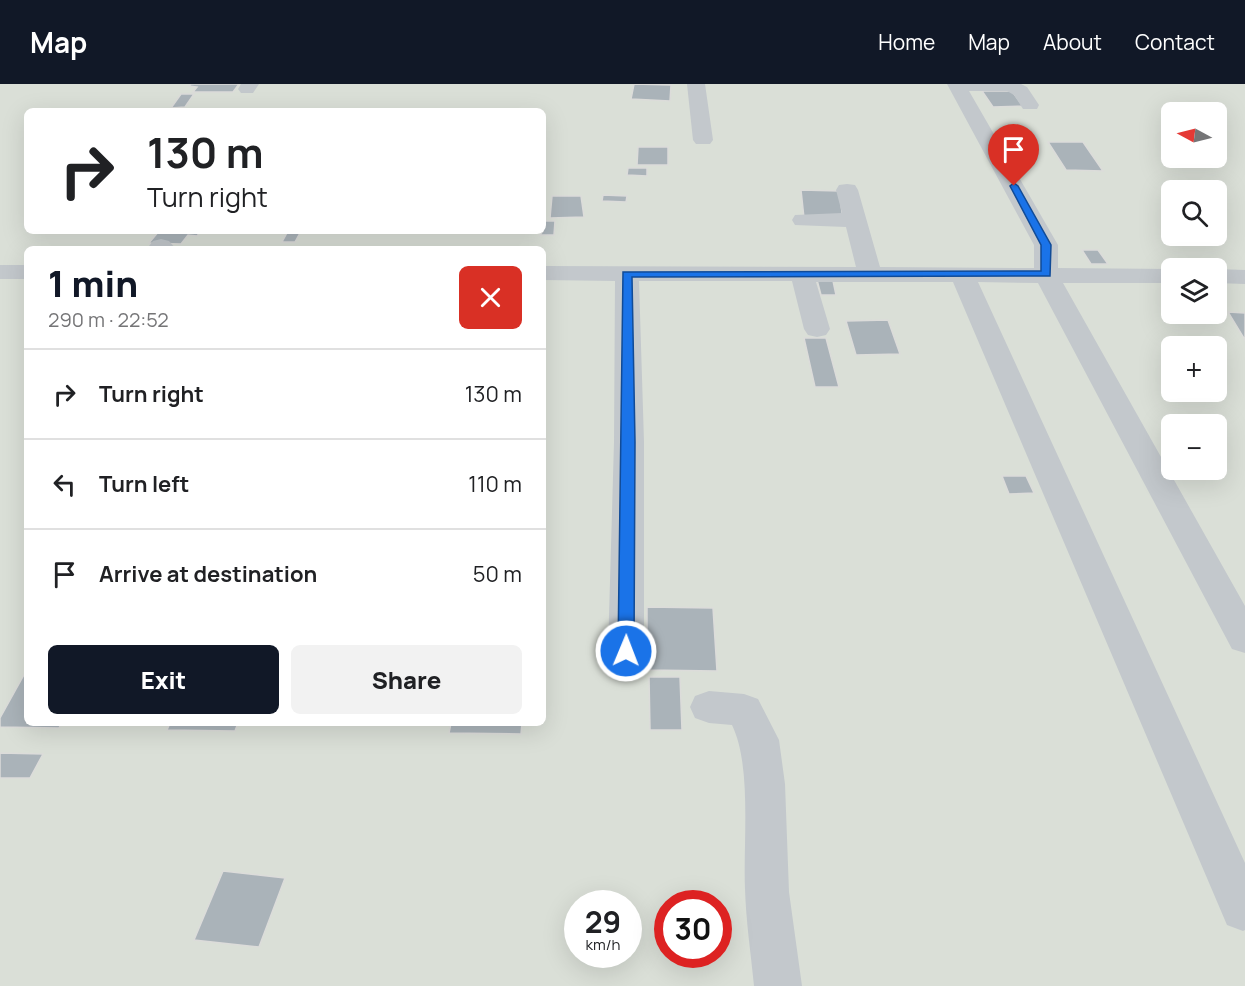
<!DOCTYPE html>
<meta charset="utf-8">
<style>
:root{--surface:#fff;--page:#f2f2f2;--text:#202124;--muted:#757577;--line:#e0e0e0;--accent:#111827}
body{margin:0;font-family:Manrope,sans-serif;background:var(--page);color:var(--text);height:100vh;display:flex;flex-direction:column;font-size:22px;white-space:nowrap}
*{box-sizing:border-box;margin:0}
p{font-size:20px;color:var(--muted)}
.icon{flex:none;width:33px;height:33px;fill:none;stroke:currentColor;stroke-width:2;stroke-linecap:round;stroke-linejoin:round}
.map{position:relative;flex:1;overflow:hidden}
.sheet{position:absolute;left:24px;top:162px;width:522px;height:480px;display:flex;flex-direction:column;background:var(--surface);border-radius:9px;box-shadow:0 6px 24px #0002}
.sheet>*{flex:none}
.banner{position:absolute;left:24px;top:24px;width:522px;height:126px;border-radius:9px;box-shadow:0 6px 24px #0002;background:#fff;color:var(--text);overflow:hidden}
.needle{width:39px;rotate:277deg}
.buttons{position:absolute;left:1161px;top:18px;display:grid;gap:12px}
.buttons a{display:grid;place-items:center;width:66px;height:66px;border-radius:9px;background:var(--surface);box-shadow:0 6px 24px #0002;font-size:30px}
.speed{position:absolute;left:564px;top:806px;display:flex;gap:12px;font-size:30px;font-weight:700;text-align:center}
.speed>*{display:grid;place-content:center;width:78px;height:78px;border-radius:50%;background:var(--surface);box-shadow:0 6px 24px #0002;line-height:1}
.speed small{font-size:15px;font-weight:400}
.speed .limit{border:9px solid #d22;background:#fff;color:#111}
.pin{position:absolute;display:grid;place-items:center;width:51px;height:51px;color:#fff;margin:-62px -26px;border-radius:50% 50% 50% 0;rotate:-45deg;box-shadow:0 0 6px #0007}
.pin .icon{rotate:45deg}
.me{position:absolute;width:66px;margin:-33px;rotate:1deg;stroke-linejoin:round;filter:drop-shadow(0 0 4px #0008)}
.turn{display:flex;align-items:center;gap:21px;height:126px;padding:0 24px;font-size:27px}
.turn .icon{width:78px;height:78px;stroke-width:2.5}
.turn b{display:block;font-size:42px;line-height:51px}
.round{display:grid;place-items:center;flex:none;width:63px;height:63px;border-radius:9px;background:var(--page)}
.head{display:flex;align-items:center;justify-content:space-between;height:102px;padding:0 24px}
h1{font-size:36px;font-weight:800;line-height:45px;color:var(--accent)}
.action{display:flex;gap:12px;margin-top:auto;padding:12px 24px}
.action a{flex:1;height:69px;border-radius:9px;background:var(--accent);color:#fff;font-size:24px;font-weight:800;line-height:69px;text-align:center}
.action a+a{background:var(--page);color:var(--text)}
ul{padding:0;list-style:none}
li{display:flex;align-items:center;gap:18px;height:90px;padding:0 24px;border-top:2px solid var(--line)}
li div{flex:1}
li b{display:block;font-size:22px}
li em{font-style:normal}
header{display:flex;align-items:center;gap:36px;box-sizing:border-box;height:84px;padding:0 30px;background:var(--accent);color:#fff}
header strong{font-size:28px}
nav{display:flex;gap:33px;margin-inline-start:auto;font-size:21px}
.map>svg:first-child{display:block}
.green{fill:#dadfd7;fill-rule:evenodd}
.building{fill:#aab3b9;stroke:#dcdcda;stroke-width:1.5}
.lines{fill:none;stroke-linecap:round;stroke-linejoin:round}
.minor{fill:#c3c8cc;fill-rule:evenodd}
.route{fill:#1a73e8;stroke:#114b97;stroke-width:1.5}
</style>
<header>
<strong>Map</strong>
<nav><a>Home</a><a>Map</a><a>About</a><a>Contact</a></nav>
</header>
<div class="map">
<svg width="1245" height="902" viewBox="0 0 1245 902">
<rect width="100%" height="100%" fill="#fafaf8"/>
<path class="green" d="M0,0H1245V902H0ZM27,27H543V147H27ZM1172,28H1216V74H1172ZM1172,106H1216V152H1172ZM27,165H543V639H27ZM1172,184H1216V230H1172ZM1172,262H1216V308H1172ZM1172,340H1216V386H1172ZM578,819H628V870H578ZM668,819H718V870H668Z"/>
<g class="building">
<path d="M191,0H239L233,8H193L197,3L189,2Z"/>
<path d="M634,0L671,1L670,17L631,15Z"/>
<path d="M982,7H1012L1023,22L993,23Z"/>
<path d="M181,10H194L185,23L171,24Z"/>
<path d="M1048,58H1083L1103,87L1066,86Z"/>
<path d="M638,63H668V81H637Z"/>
<path d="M628,84H647V92L627,91Z"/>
<path d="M801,106L839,107L843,135L804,134Z"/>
<path d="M603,111L627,112L626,118L602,117Z"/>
<path d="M552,112H581L584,133L550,134Z"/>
<path d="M543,137H555L554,151H540L543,147Z"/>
<path d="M159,147H201L197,152L188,151L181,160L149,159Z"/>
<path d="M288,147H301L295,158H282Z"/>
<path d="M1082,166H1098L1108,180H1091Z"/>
<path d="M816,192H832L836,211H821Z"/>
<path d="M1228,228L1245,229V256Z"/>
<path d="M888,236L900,270L856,271L846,237Z"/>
<path d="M804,254H826L839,303H815Z"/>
<path d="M1002,392H1026L1034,409L1009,410Z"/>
<path d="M647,523L713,524L717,587L647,586Z"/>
<path d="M25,589H27V639H62L59,644L0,643V634Z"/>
<path d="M649,593H680L682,646H650Z"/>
<path d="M170,639H238L235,647L167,646Z"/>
<path d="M451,639H522L521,650L449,649Z"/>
<path d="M0,669L43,670L30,694H0Z"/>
<path d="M223,787L285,794L259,863L194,856Z"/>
</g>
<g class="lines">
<g class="minor">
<path d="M241,0H259L253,9H241L238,5Z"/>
<path d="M687,0H705L713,56L710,60H696L693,56Z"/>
<path d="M947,0H1021L1027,3L1039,21L1037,25H1023L1014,11L1007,7H969L1058,161V184L1172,185V199H1063L1245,522V569L1232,565L1038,199L978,198L1245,779V846L1243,847L1227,841L953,198H816L830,245L826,251L817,253L808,251L804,245L792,197H639L644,358V567L639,577L626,582L613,577L608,567L614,358L615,197L543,196V182L856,183L846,143L795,141L792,136L795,131L842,129L836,106L839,101L847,100L855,101L858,106L880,183L1034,184V161Z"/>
<path d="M161,155L169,157L176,165H151L149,162L153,157Z"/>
<rect x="0" y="181" width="27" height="14"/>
<path d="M1216,185L1245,186V200L1216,199Z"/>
<path d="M709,607L744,610L758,615L779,656L785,700L789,808L802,902H754C751,870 746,838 745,805C743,758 752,682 732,641L709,639L695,634L690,623L695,612Z"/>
</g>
</g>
<path class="route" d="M1014,99L1018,102L1051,161L1050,192L632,193L635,358L634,567L631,571H621L618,567L623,188L1041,187V161L1010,102Z"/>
</svg>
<div class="buttons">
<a><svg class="needle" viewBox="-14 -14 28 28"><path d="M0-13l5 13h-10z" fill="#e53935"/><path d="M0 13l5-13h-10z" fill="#757577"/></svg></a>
<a><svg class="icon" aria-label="search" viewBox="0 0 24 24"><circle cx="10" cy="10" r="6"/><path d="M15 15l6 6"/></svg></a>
<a><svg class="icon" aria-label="layers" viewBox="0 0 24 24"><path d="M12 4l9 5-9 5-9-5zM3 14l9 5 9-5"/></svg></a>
<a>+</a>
<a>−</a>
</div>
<div class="speed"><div>29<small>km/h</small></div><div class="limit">30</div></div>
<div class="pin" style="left:1014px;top:102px;background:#d93025"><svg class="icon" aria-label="arrive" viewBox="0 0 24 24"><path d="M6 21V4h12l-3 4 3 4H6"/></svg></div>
<svg class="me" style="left:626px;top:567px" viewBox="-20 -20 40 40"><circle r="17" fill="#1a73e8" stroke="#fff" stroke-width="3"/><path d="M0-11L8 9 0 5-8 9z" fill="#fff"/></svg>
<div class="banner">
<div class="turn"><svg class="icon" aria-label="right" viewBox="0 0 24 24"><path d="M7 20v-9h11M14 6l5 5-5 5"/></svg><div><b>130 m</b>Turn right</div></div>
</div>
<section class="sheet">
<div class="head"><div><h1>1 min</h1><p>290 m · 22:52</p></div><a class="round" style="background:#d93025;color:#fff"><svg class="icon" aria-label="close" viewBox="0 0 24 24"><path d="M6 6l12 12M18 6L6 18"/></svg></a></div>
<ul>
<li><svg class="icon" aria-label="right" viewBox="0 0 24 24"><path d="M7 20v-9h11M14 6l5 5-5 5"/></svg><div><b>Turn right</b></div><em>130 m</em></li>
<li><svg class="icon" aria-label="left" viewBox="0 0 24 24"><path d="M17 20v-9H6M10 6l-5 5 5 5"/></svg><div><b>Turn left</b></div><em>110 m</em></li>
<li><svg class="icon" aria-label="arrive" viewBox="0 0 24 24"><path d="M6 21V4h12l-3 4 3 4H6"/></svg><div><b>Arrive at destination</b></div><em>50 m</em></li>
</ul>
<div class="action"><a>Exit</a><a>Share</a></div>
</section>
</div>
